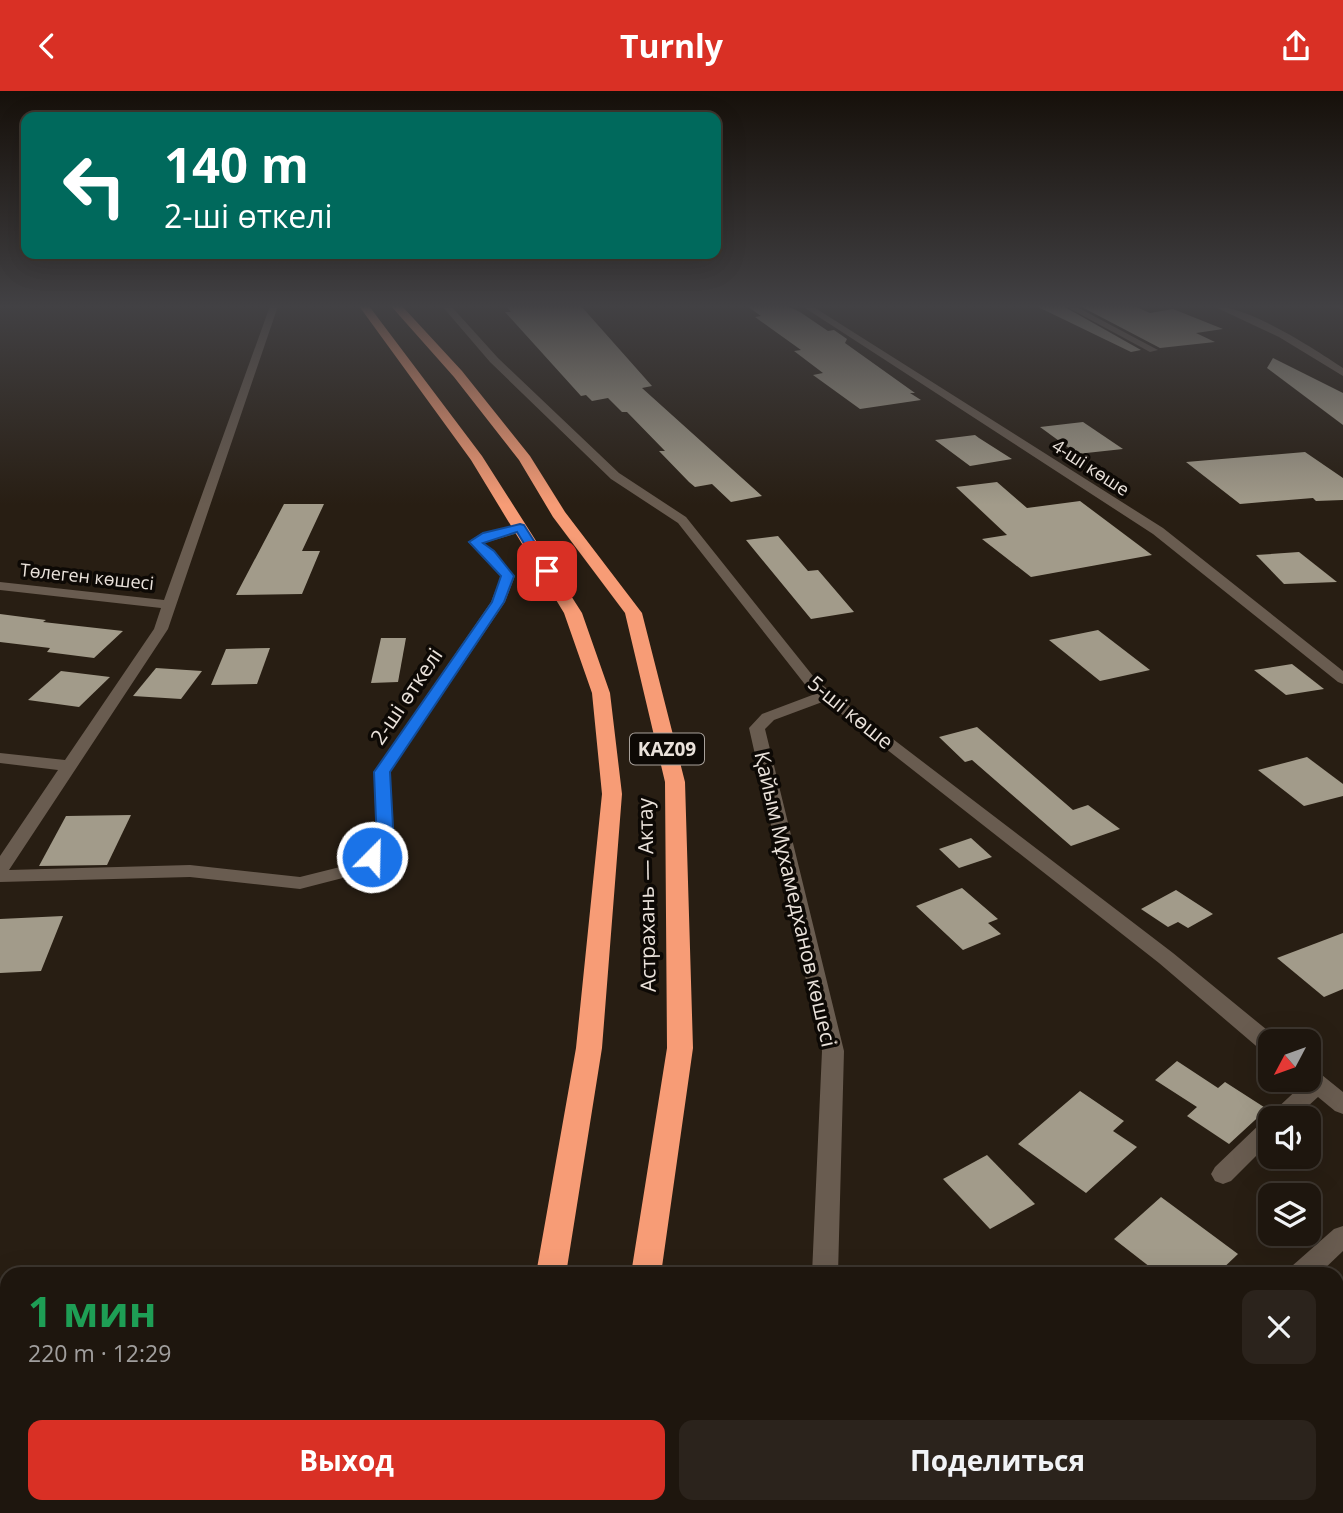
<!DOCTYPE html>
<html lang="ru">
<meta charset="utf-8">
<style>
:root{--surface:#1e160e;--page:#2b231c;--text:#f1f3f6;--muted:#a19f9e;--line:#3c352e;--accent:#d93025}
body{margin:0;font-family:"Open Sans",sans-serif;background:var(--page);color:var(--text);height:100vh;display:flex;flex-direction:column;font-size:26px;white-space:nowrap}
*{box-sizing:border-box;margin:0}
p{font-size:23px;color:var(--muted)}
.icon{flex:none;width:38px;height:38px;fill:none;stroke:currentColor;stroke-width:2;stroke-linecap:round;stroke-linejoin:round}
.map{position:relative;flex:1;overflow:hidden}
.sheet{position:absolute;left:0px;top:1176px;width:1344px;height:247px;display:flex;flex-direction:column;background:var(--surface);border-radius:21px 21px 0 0;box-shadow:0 7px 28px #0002,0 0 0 2px var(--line)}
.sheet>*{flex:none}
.banner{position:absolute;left:21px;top:21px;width:700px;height:147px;border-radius:14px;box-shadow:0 7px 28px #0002,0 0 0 2px var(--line);background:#00695c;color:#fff;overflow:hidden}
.needle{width:46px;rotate:229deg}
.buttons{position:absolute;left:1258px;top:938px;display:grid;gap:14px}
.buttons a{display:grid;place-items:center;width:63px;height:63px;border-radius:14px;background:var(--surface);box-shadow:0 7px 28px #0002,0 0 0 2px var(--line);font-size:35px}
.pin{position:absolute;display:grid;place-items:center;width:60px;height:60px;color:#fff;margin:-30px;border-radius:14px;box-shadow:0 4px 10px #0006}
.me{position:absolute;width:77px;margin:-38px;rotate:23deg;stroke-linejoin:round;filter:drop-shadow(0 0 5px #0008)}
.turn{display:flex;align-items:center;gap:24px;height:147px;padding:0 28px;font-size:32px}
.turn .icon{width:91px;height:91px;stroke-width:2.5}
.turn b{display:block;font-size:49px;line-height:60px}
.round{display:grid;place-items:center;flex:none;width:74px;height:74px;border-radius:14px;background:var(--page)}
.summary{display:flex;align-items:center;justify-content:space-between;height:119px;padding:0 28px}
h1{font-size:42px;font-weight:700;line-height:52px;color:#1e9e55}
.button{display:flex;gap:14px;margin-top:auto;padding:14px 28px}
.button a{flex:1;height:80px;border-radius:14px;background:var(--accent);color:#fff;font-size:28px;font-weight:700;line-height:80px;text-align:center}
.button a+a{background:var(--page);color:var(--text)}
header{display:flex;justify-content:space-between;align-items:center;height:91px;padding:0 28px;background:var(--accent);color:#fff;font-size:32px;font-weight:700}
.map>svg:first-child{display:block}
.building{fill:#a29b8a}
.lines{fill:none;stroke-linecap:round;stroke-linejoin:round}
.minor{fill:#695c50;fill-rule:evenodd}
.highway{fill:#f79c76;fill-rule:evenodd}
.route{fill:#1a73e8;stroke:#114b97;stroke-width:2}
.labels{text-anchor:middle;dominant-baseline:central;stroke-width:7;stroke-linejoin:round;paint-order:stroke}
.far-street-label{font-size:18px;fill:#eae2db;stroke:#0d0905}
.shield{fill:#0d0905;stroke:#a8a19b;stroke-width:2}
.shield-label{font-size:19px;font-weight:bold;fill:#eae2db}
.street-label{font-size:21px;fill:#eae2db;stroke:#0d0905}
</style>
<header><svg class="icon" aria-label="back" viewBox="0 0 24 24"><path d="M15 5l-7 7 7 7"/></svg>Turnly<svg class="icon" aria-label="share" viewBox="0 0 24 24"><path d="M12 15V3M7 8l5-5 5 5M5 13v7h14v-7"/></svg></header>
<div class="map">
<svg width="1343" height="1422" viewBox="0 0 1343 1422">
<rect width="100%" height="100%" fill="#281e13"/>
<g class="building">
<path d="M506,215H581L652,295L642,297L762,405L731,411L712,393L695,396L689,391L659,360H665L627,321H622L608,307L592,310L586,304L581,305L505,221H511Z"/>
<path d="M747,215H787L800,221L828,240L834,239L847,248L845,252L915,302H910L921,309L860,318L813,284L823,282L794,260L801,259L755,226L761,225Z"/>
<path d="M1036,215H1063L1141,259L1131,261Z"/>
<path d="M1080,215H1134L1150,222L1173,218L1223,238L1196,242L1215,251L1160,257Z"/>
<path d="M1273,267L1343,302V334L1267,277Z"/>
<path d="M1083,331L1123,358L1077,363L1040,336Z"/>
<path d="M975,344L979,347L1012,368L970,375L935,349Z"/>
<path d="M1305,361L1343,387V409L1316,410L1313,407L1240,413L1186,371Z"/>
<path d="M997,391L1027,417L1080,410L1152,464L1031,486L982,448L1007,444L956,396Z"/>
<path d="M284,413H324L302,460H320L302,503L236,504Z"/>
<path d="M778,445L808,480L818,479L854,521L811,528L746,449Z"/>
<path d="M1299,461L1337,491L1284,493L1256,464Z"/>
<path d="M0,523L46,529L43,531L123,540L94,567L47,561L50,557L0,551Z"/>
<path d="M1098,539L1150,579L1100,590L1049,549Z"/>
<path d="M381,547H406L398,591L371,592Z"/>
<path d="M270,557L257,593L211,594L226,558Z"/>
<path d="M1292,573L1324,598L1286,604L1254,579Z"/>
<path d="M156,577L202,580L181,608L133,605Z"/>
<path d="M61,580L110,586L79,616L28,609Z"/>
<path d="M977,636L1073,719L1088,714L1120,738L1071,755L972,669L965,671L939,646Z"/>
<path d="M1307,666L1343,693V705L1304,715L1258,679Z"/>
<path d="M131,724L107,774L39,775L66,725Z"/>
<path d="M971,747L992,766L959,777L939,758Z"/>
<path d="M962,797L998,828L988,832L1001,843L963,859L916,815Z"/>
<path d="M1176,799L1213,823L1188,837L1178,831L1168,836L1141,818Z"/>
<path d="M63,825L41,880L0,882V828Z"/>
<path d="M1343,842V898L1324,906L1277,867Z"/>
<path d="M1177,970L1218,997L1225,991L1267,1018L1229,1053L1187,1025L1197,1016L1155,989Z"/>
<path d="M1080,1000L1124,1030L1113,1040L1137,1056L1086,1102L1018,1053Z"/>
<path d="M987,1064L1035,1113L990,1138L943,1088Z"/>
<path d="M1161,1106L1238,1163L1217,1183H1159L1114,1148Z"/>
</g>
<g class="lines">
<g class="minor">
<path d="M270,215H278L168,538L9,779L190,774L300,786L352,773L376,752L374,681L491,511L501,485L468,451L482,442L525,434V440L484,452L515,485L505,511L390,681L394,754L366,781L300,798L190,786L0,791V765L58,679L0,672V662L65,669L154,538L161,517L0,499V491L164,509Z"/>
<path d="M442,215H451L498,267L619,382L686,426L817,590L1173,862L1278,948L1279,950H1270V962L1262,960L1159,872L825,610L774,629L765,638L844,960L838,1183H812L822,960L749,637L762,623L815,603L807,596L678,432L611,388L490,271Z"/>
<path d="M802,215H812L1163,437L1343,580V593L1338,591L1153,443Z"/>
<path d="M1065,215H1075L1158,259L1150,261Z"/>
<path d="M1213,215C1249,215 1313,257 1343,277V285L1279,246Z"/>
<path d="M1337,215H1343V219L1338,217Z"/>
<path d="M1309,978L1317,980L1343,1001V1023L1335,1020L1318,1006L1295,1027H1270V1051L1231,1090L1223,1093L1215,1090L1211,1083L1215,1076L1262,1031L1270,1028L1273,1021L1303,993L1299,989H1309Z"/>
<path d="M1343,1135V1160L1319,1183H1288L1292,1175L1334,1138Z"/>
<path d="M818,1416H848L847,1422H817Z"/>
</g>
<g class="highway">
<path d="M359,215H369L482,365L582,522L610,602L622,703L602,957L566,1183H536L576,957L602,703L592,602L564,522L471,369Z"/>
<path d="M391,215H402L462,280L530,365L565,421L642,522L685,691L693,957L661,1183H631L667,957L665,691L625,522L553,426L519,369L454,286Z"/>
<path d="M493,1416H529L528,1422H492Z"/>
<path d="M593,1416H629L628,1422H592Z"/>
</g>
</g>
<linearGradient id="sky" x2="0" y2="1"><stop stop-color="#16100a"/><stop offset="0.52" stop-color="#424144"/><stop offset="1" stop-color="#424144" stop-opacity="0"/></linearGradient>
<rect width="1343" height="414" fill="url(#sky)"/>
<path class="route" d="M520,433L524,434L553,480L542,482L517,441L483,452L494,460L514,485L504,511L390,681L394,754L378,769H366L364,766L377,753L374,681L492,511L501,485L469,451L483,442Z"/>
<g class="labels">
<g class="far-street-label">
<text transform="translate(1091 376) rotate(33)">4-шi көше</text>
<text transform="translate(87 485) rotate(6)">Төлеген көшесі</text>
</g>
<rect class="shield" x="630" y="642.5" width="74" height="31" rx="5"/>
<g class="shield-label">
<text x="667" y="658">KAZ09</text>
</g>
<g class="street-label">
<text transform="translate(406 605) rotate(-56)">2-ші өткелі</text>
<text transform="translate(851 621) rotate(39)">5-шi көше</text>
<text transform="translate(646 804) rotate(-91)">Астрахань — Актау</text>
<text transform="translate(796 808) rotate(77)">Қайым Мұхамедханов көшесi</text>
</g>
</g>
</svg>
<div class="buttons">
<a><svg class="needle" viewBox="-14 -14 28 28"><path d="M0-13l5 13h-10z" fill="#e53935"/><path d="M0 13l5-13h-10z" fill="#a19f9e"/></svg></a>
<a><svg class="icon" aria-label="sound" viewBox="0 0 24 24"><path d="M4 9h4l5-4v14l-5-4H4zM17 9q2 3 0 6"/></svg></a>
<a><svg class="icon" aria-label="layers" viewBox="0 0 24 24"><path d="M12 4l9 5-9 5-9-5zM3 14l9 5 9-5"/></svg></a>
</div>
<div class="pin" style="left:547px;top:480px;background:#d93025"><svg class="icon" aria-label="arrive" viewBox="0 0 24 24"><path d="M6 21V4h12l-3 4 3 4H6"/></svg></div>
<svg class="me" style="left:372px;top:766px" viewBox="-20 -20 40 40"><circle r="17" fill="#1a73e8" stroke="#fff" stroke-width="3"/><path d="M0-11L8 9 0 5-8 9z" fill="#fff"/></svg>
<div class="banner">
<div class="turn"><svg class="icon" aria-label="left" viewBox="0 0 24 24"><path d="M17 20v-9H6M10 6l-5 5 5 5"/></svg><div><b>140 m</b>2-ші өткелі</div></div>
</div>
<section class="sheet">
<div class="summary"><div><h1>1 мин</h1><p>220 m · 12:29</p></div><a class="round"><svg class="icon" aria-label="close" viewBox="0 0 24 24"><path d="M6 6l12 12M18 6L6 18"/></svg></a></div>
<div class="button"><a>Выход</a><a>Поделиться</a></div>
</section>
</div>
